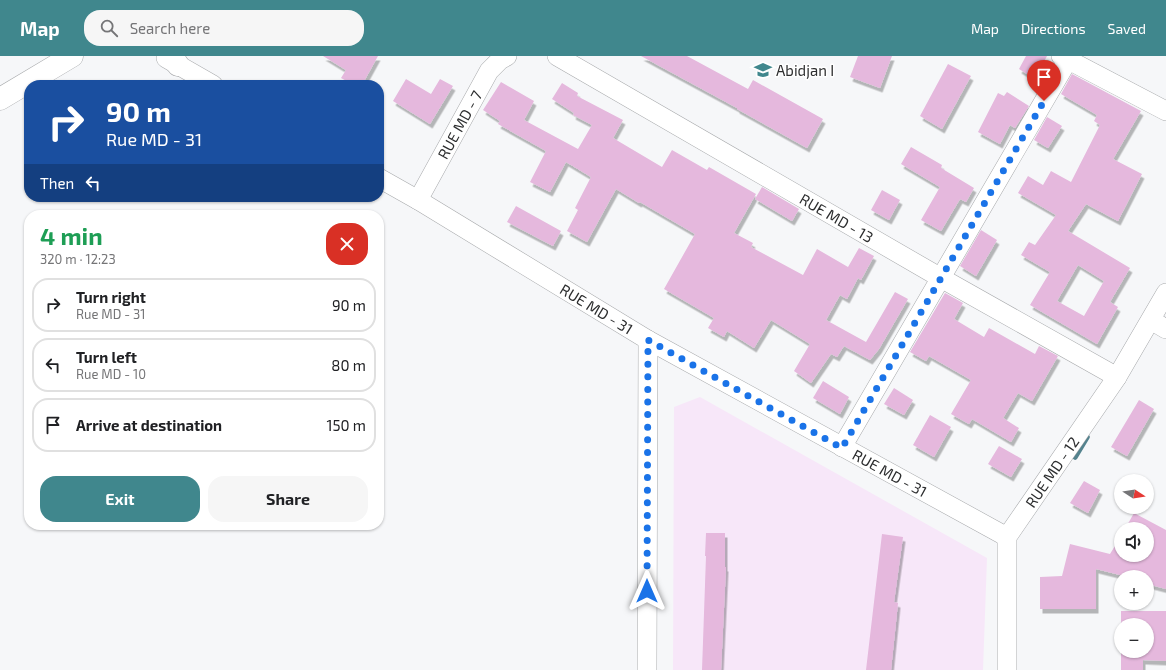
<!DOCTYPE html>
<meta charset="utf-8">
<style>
:root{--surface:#fff;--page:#f6f6f6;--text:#202124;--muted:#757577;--line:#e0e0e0;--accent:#40878d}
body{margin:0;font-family:"Exo 2",sans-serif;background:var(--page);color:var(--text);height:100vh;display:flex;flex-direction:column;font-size:15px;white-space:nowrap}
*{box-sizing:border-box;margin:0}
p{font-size:13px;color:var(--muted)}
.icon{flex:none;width:22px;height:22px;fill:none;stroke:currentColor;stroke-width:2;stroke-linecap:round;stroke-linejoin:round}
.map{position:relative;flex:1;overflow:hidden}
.sheet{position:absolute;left:24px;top:154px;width:360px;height:320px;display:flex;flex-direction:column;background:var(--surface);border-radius:16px;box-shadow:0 1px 3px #0004}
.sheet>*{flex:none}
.top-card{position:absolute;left:24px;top:24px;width:360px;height:122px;border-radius:16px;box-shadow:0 1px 3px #0004;background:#1a4fa0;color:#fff;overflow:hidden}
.needle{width:26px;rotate:102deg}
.fabs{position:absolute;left:1114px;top:418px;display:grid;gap:8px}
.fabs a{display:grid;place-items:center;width:40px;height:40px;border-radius:50%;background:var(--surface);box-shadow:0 1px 3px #0004;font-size:20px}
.pin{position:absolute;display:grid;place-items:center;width:34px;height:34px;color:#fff;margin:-41px -17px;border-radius:50% 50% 50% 0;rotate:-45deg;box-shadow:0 0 4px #0007}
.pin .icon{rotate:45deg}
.me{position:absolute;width:44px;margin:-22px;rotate:0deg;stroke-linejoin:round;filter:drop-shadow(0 0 3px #0008)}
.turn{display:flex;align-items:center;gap:14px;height:84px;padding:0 16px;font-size:18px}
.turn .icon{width:52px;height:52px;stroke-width:2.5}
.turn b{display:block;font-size:28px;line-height:34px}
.then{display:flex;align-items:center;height:38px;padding:0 16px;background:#0003;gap:8px;font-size:15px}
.round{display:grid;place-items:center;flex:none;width:42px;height:42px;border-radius:16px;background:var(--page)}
.head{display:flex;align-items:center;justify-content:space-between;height:68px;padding:0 16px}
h1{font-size:24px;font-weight:700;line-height:30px;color:#1e9e55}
.primary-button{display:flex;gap:8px;margin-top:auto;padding:8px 16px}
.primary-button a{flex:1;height:46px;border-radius:16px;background:var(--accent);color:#fff;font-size:16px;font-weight:700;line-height:46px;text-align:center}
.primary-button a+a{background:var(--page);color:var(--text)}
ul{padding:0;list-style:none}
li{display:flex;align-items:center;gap:12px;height:54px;margin:0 8px 6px;padding:0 8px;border:2px solid var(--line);border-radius:16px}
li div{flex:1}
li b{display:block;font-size:15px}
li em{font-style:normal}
header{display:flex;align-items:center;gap:24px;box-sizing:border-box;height:56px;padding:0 20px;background:var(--accent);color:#fff}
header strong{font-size:19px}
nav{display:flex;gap:22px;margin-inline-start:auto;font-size:14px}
.search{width:280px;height:36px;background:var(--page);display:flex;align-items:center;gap:10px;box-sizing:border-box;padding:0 14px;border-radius:16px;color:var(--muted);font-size:15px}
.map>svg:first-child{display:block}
.education{fill:#f7e7f9}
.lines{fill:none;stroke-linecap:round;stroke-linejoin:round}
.stream{stroke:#54838e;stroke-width:5.5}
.building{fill:#e5b8dd;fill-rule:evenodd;filter:url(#shadow)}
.minor-casing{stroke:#a7a9ab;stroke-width:20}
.tertiary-casing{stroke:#a7a9ab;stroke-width:23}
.minor{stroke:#fff;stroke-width:19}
.tertiary{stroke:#fff;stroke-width:22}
.route{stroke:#1a73e8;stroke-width:7;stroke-dasharray:0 12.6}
.labels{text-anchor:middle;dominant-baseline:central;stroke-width:3;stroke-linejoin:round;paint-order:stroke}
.poi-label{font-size:15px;fill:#2d2e2f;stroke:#fff;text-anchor:start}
.street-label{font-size:15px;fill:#2d2e2f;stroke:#fff}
</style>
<header>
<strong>Map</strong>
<div class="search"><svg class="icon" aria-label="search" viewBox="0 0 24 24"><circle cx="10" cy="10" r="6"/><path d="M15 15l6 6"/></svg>Search here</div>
<nav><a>Map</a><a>Directions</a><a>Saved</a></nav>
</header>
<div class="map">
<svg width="1166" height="614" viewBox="0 0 1166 614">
<defs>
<filter id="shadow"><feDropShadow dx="2.5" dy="4.5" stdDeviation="0" flood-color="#0004"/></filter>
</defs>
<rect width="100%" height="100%" fill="#f6f7f9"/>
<path class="education" d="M700,341L987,502L983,614H673L674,351Z"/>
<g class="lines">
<path class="stream" d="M1075,401L1087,381"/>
</g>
<g class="building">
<path d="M323,0H378L362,29H354L341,22L346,14Z"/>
<path d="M641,0H687L748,33L753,24L823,63L807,92L737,53V52Z"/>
<path d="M858,0H892L880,32L850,21Z"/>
<path d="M1026,0H1047L1035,23L1019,13Z"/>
<path d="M948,8L971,20L942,73L920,60Z"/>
<path d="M1072,18L1141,55L1113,103L1142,118L1118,165L1086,148L1068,175L1130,212L1110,246L1118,251L1097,288L1030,249L1050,216L1021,199L1029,186L1035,189L1056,159L1018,137L1028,120L1043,129L1051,115L1071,126L1100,69L1094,65L1097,59L1061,38ZM1078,209L1104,225L1084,260L1057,245Z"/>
<path d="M406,23L431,38L440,23L453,30L430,68L393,45Z"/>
<path d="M501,26L534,45L524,64L578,93L592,69L573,59L574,57L552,43L562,27L578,37L577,40L623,64L613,82L662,111L672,94L707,114L709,111L756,138L734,177L753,187L751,191L803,219L817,193L848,211L859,192L874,200L861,224L858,222L847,243L840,239L826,264L866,286L895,236L908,243L879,293L870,304L844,290L837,301L831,298L811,327L794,315L810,288L771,264L754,292L727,275L724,281L708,272L714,262L664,233L695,178L640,146L639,147L616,133L587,186L567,175L578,154L575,152L591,121L566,106L550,136L530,126L546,95L498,68L500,65L483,54Z"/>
<path d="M1007,36L1029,50L1015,72L1010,69L1000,88L978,76L998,37L1004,40Z"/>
<path d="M1047,61L1062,70L1048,92L1034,84Z"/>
<path d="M911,91L942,109L941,112L974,132L966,146L960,143L941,175L921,164L940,131L901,108Z"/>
<path d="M762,131L799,153L792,165L755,143Z"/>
<path d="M882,134L900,144L889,164L871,154Z"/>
<path d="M516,150L561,175L553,190L507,166Z"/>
<path d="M981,174L997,184L976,220L960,210Z"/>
<path d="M945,237L963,247L954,263L984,281L989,272L1035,298L1039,290L1058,300L1032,345L1018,337L1003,362L1019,372L1011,386L972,363L969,368L951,358L971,324L929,300L926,305L910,296Z"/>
<path d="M823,325L849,341L840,358L813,342Z"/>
<path d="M894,332L913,344L904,359L884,348Z"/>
<path d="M1139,344L1154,353L1127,400L1111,391Z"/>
<path d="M930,359L951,371L934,401L913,389Z"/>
<path d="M999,390L1022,403L1011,421L988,408Z"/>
<path d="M1084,425L1100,434L1088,457L1070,447Z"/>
<path d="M1134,457L1166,474V533L1147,528V521H1128L1096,513V553H1040V521L1062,520L1070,488L1110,498L1121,480V499H1147V473H1125Z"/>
<path d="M706,477H725V511H726L721,614H702L706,500H705Z"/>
<path d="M882,478L903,481L894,546L898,547L891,614H866Z"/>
<path d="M1121,555H1166V605L1143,604V614H1121V595H1147V569H1121Z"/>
</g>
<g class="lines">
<g class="minor-casing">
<g id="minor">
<path id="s1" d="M557,0L941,222L1117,321"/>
<path d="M1061,0L1166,55"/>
<path d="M166,2L213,29"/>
<path id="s2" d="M379,122L418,144L648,284L1007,481"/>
<path id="s3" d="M418,144L489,15L500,4L507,0"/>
<path d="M1151,264L1166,273"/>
<path d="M842,391L1068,4"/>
<path d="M647,614L648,284"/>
<path id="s4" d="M1007,614V481L1117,321L1166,237"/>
</g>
</g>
<g class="tertiary-casing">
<g id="tertiary">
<path d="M172,0L178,9"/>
<path d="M0,43L72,0"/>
</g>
</g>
<use href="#minor" class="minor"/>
<use href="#tertiary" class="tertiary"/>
</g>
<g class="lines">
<path class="route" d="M647,535L648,284L842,392L1044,45"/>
</g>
<defs>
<g id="school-bare" transform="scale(1.38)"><path d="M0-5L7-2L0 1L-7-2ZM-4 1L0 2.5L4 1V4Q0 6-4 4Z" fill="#40878d" stroke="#fff" stroke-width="2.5" paint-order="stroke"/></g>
</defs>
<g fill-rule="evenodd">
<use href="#school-bare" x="763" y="14"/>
</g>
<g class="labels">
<g class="poi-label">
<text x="776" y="14">Abidjan I</text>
</g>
<g class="street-label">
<text stroke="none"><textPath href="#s3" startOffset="86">RUE MD - 7</textPath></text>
<text stroke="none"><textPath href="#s1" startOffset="323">RUE MD - 13</textPath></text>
<text stroke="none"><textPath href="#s2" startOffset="254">RUE MD - 31</textPath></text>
<text stroke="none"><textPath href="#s4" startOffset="212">RUE MD - 12</textPath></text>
<text stroke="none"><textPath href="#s2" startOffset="590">RUE MD - 31</textPath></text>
</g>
</g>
</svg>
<div class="fabs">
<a><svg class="needle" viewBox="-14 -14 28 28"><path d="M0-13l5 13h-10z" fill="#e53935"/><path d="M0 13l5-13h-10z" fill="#757577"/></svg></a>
<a><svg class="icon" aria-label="sound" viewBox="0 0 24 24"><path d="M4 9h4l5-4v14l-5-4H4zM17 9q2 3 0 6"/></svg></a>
<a>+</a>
<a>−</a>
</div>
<div class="pin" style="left:1044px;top:45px;background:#d93025"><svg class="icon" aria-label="arrive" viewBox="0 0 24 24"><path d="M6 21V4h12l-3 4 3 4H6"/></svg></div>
<svg class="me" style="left:647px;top:535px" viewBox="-20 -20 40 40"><path d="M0-17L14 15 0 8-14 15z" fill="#1a73e8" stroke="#fff" stroke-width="4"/></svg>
<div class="top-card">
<div class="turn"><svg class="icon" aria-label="right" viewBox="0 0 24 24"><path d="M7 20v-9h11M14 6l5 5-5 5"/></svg><div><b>90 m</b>Rue MD - 31</div></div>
<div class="then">Then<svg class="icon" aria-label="left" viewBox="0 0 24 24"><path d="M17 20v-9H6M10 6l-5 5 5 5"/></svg></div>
</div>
<section class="sheet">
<div class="head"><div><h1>4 min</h1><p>320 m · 12:23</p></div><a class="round" style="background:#d93025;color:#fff"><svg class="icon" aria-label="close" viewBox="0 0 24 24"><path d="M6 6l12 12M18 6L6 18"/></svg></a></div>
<ul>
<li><svg class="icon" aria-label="right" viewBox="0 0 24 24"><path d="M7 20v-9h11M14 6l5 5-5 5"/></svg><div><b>Turn right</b><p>Rue MD - 31</p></div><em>90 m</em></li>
<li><svg class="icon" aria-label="left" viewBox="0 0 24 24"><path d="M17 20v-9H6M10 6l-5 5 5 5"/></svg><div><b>Turn left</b><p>Rue MD - 10</p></div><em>80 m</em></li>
<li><svg class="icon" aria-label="arrive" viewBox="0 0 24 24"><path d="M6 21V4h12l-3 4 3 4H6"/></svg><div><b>Arrive at destination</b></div><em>150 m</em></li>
</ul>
<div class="primary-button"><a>Exit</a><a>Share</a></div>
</section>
</div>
